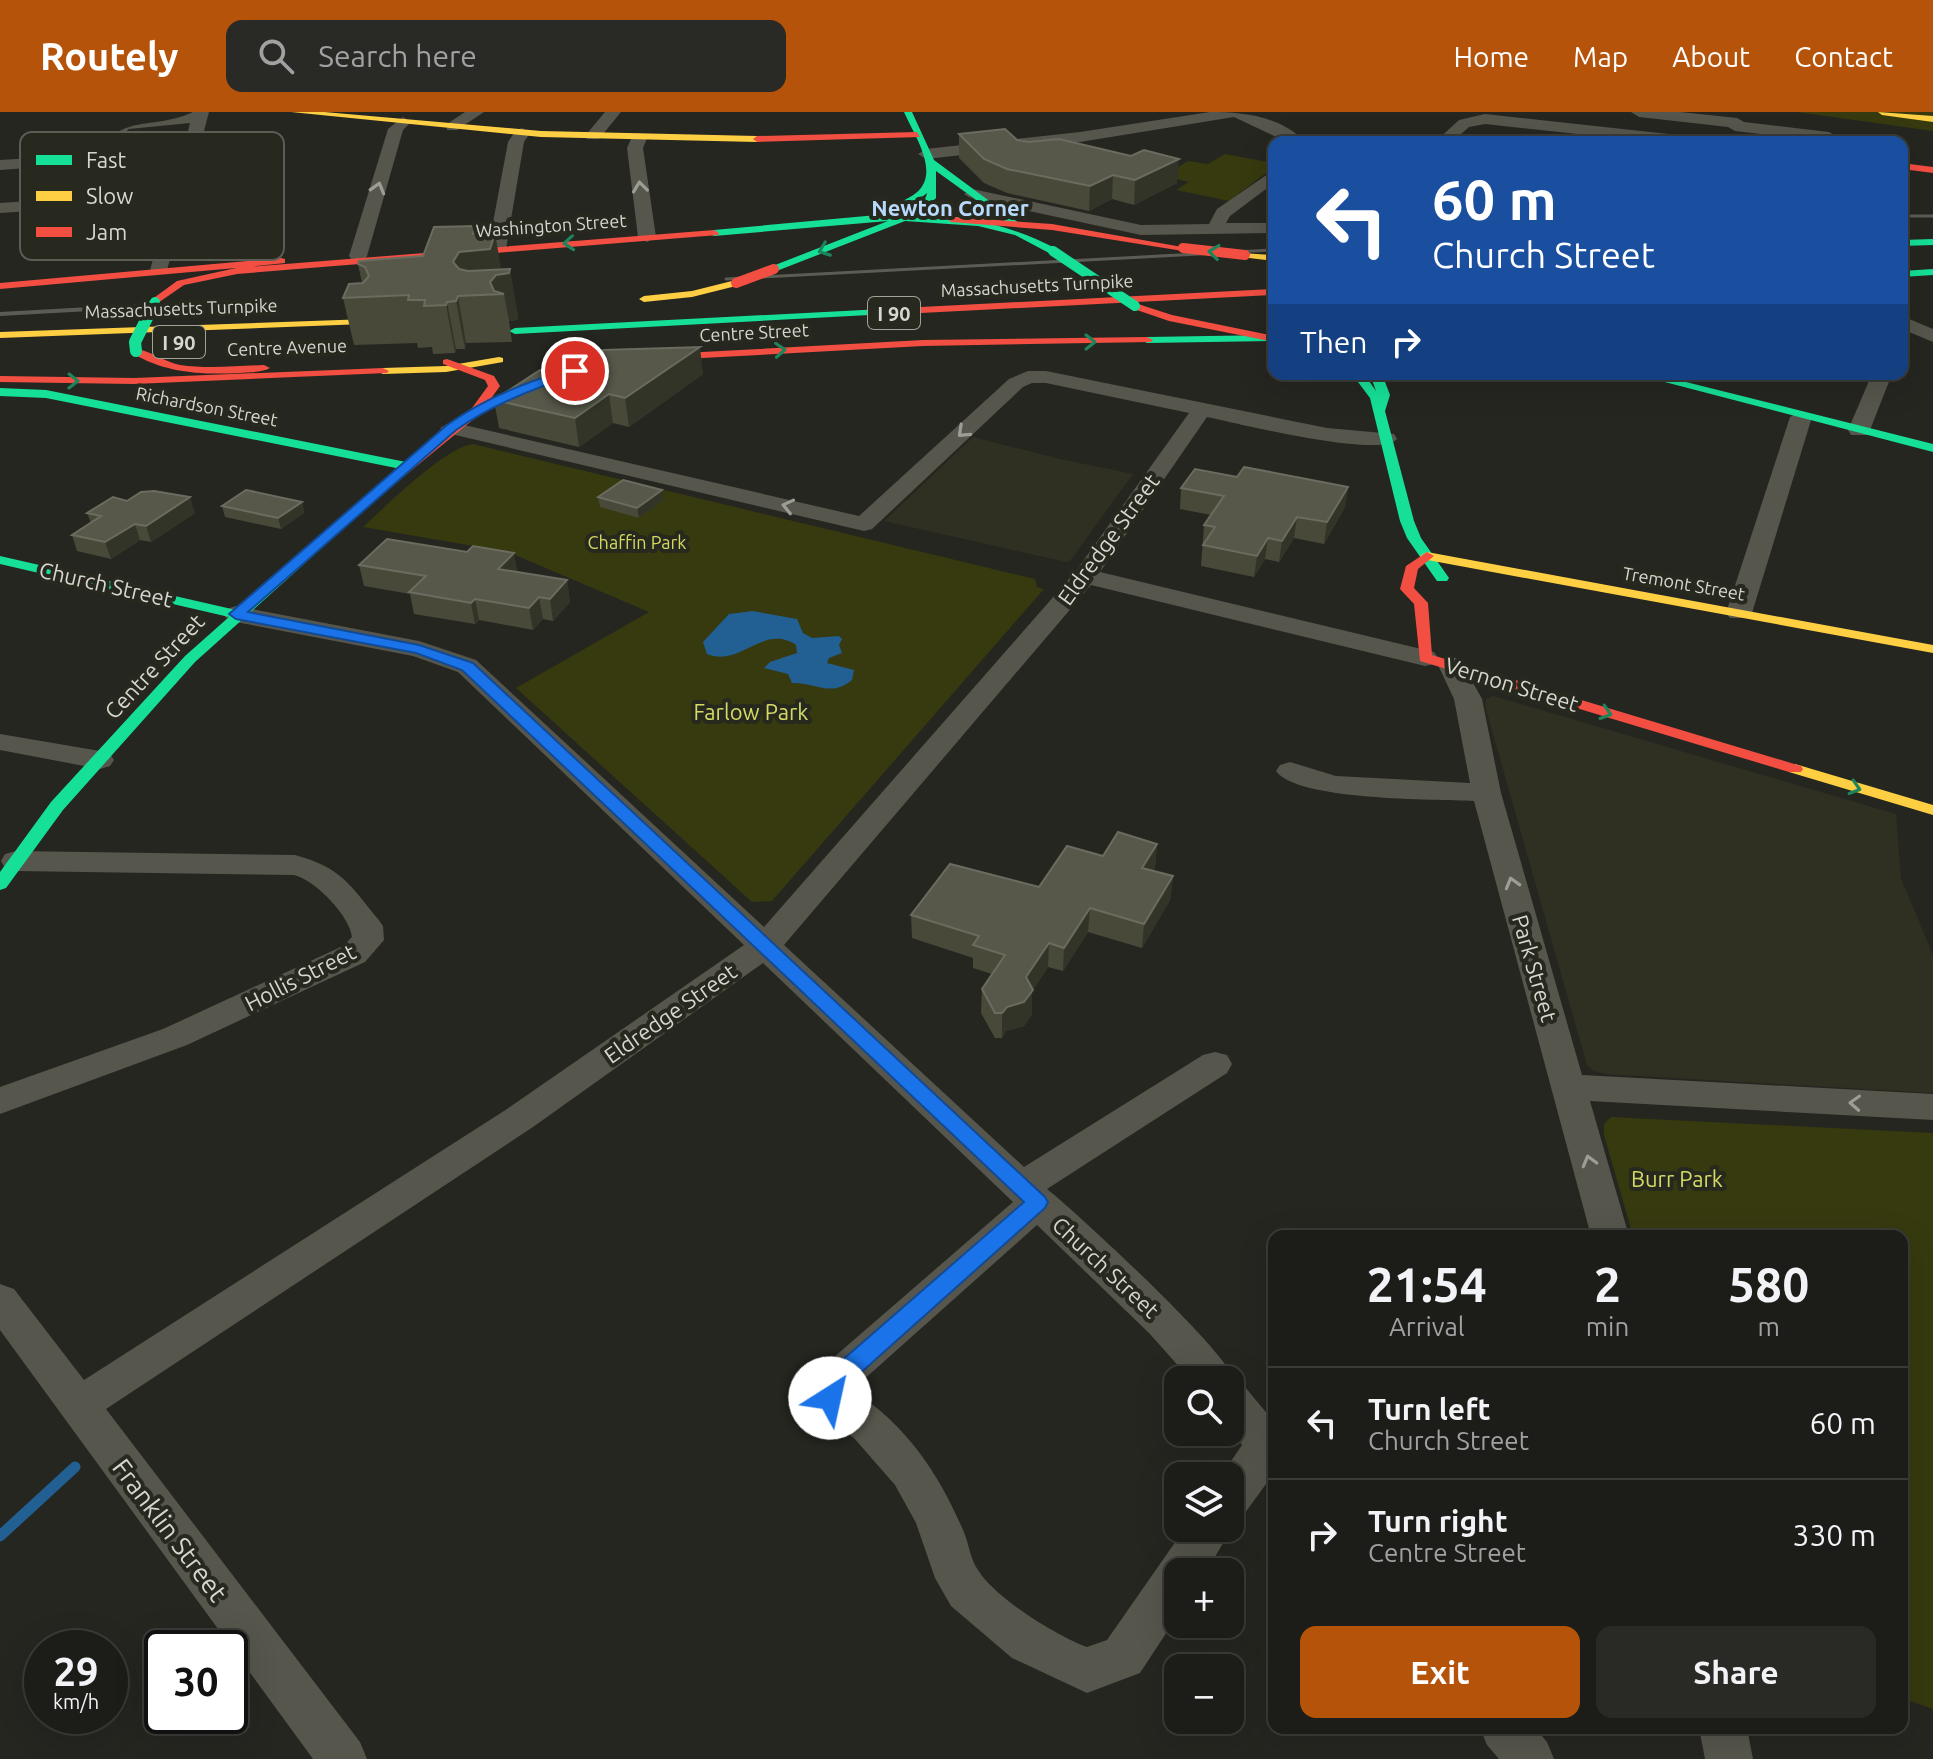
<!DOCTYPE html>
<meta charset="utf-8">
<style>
:root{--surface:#1c1c18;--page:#292925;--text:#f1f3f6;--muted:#a0a1a2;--line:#3a3a37;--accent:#b45309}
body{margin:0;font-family:Ubuntu,sans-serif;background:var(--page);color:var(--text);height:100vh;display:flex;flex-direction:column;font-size:30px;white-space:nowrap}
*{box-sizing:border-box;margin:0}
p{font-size:26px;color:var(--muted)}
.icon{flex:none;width:44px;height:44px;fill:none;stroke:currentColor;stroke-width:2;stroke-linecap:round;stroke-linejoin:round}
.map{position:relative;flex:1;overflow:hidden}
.panel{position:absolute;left:1268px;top:1118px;width:640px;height:504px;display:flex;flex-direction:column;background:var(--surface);border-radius:16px;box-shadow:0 8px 32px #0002,0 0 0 2px var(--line)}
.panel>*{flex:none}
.top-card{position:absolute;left:1268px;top:24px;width:640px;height:244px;border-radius:16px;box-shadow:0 8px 32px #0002,0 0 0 2px var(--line);background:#1a4fa0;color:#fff;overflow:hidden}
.fabs{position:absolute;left:1164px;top:1254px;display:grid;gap:16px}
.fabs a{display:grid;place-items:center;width:80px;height:80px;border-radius:16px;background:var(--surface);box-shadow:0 8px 32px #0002,0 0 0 2px var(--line);font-size:40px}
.speed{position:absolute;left:24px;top:1518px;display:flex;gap:16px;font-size:40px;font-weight:700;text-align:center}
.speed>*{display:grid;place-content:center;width:104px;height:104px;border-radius:50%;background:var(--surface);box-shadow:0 8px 32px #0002,0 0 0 2px var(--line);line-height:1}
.speed small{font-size:20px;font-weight:400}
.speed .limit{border:4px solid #111;border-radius:12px;background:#fff;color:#111}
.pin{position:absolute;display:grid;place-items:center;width:68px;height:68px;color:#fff;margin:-34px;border:4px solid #fff;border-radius:50%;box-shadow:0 2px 8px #0007}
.me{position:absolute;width:88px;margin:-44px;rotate:35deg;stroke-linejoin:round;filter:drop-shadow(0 0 6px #0008)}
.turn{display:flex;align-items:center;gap:28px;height:168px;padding:0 32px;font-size:36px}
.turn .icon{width:104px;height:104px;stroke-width:2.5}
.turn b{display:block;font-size:56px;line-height:68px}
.then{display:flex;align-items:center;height:76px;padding:0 32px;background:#0003;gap:16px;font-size:30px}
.eta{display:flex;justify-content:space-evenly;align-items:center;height:136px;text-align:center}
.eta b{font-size:48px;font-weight:700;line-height:56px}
.action{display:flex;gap:16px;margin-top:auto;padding:16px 32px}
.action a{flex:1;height:92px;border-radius:16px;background:var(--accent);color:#fff;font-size:32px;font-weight:700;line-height:92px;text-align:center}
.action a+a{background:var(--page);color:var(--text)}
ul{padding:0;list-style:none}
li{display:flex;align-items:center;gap:24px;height:112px;padding:0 32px;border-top:2px solid var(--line)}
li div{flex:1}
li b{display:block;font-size:30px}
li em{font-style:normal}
header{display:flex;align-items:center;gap:48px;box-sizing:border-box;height:112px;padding:0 40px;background:var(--accent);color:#fff}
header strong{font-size:38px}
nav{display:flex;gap:44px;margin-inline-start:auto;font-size:28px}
.search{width:560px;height:72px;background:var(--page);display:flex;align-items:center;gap:20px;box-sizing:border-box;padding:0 28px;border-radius:16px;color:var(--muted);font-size:30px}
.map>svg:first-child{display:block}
.built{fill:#2f3021}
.green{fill:#37390f}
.water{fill:#225f92}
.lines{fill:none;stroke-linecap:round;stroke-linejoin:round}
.stream{stroke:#225f92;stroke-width:11}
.street{fill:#56564d;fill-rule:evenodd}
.fast{fill:#16e098;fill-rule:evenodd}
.slow{fill:#ffcf43;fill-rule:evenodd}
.jam{fill:#f24e42;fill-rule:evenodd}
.rail-far1{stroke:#5c5c55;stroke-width:3}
.rail{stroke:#5c5c55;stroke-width:4}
.fast-bridge-far1{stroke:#16e098;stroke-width:10}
.fast-bridge{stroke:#16e098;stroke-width:12}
.jam-bridge{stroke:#f24e42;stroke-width:10}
.wall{fill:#484939}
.shaded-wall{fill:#333428}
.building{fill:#57584a;stroke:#6b6c5f;stroke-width:2}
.oneway{stroke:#9d9d96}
.oneway2{stroke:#1e845b}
.route{fill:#1a73e8;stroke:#114b97;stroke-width:2}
.labels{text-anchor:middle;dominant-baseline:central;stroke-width:8;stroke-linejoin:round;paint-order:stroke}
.far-street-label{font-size:18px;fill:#d7d7d1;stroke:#27281e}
.far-park-label{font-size:18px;fill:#d4da63;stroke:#27281e}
.shield{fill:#27281e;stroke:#a2a29b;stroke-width:2}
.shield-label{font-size:20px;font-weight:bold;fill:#d7d7d1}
.far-quarter-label{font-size:22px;font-weight:bold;fill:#b7dafc;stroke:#27281e}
.street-label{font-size:22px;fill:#d7d7d1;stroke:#27281e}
.park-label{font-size:22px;fill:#d4da63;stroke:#27281e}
.near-street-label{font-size:26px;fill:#d7d7d1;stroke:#27281e}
.key{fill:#27281e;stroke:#5c5d54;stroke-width:2}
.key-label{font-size:22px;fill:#d7d7d1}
</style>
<header>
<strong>Routely</strong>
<div class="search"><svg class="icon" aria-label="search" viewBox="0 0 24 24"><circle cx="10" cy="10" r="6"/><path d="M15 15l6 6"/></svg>Search here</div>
<nav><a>Home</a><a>Map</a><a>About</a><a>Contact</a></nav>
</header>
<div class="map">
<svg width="1933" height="1647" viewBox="0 0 1933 1647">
<rect width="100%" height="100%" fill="#252620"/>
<g class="built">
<path d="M973,325L1060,347L1133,362L1070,449L1066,450L884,409Z"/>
<path d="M1493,584L1896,702L1901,766L1933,843V981L1605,962L1594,959L1587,953L1485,594L1486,587Z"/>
</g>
<g class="green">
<path d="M1797,0H1933V19Z"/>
<path d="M1225,42L1274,51V55L1229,89L1176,78L1189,70L1163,64L1188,49L1208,52Z"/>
<path d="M473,332L1035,467L1037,475L1044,477L772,789L752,790L516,576L649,500L508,440L363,415C386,394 445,335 473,332Z"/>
<path d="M1611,1005L1933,1021V1597L1902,1586V1124H1633L1604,1023V1012Z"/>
</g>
<path class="water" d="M753,499L797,507L803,521L812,526L839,524L842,527L839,533L842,541L829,546L827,551L854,558L852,568C831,586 815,570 792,571L788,562L764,556L770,550L797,541L796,533C763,511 740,556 707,542L703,530L729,502Z"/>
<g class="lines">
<path class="stream" d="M0,1424L75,1355"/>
<g class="street">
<path d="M193,0H209L166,162H152L150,158L169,90L0,101V91L171,79L181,45L0,58V48L98,42C123,0 152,19 193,0ZM190,11L184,36L114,40L121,24L129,17Z"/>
<path d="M465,0H484L457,18H447V12Z"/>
<path d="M605,0H621L599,27H587L585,24Z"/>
<path d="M1210,0C1243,0 1281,4 1305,30H1287L1234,5L1080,30L926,47L918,42L926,37L1080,20Z"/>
<path d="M1631,0H1680L1737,6L1744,10L1829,20L1837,25L1829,30L1735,19L1728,15L1639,5Z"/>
<path d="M1485,2L1696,25L1704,30H1653L1485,12L1469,15L1452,30H1435L1459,8Z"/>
<path d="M403,5L411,10L403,18L367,144L364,148H352L349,144L388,17Z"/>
<path d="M522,16L530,21L524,30L506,137L497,142L488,137L508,30L516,18Z"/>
<path d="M639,21L647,26L643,36L656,125L647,130L638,125L627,36L633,23Z"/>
<path d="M1274,58V71L1230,104L1226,111H1274V121L1141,123L972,87L964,82L972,77L1141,113L1209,112L1217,97Z"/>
<path d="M1902,204L1933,217V230L1902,217Z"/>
<path d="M1028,259H1046L1327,316L1394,322L1397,327C1381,347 1236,311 1207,305L1100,460L1434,540L1438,546L1434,552L1425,554L1091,473L784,833L1024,1055L1203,943L1215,940L1227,943L1232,952L1227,961L1047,1077C1075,1099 1236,1247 1235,1271L1245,1275L1274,1310V1361L1245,1401L1230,1406V1364H1221L1242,1333L1230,1318V1268H1191L1149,1221L1037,1113L861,1270L855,1280C907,1314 939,1362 963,1418C969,1431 970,1447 978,1458C995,1486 1057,1524 1087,1535L1107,1528L1185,1416H1230V1412L1232,1416L1206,1460H1178V1503L1140,1561L1087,1581L1012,1546L951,1494L935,1466L916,1411L895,1373L854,1326L815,1298L809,1286L833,1246L1013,1090L763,851L533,1015L106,1297L360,1630L367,1647H313L0,1218V1172L14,1177L84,1268L507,997L744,833L458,560L413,544L236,510L227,507L223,502L227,497L236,494L419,529L476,548L764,815L1076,459L1189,301L1046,271H1032L1023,275L872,417L864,419L451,322L440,316L451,310L859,404L1009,267Z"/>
<path d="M1872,262H1892L1870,318L1867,323H1851L1848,318Z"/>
<path d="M1801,299L1812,305L1752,501L1748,506H1730L1726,501L1790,305Z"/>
<path d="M1451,545L1460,547L1482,587L1501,681L1582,963L1933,982V1008L1590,989L1629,1124H1591L1474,689C1435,687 1297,689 1276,659L1280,653L1290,650L1336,664L1470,671L1454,587L1438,553L1442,547Z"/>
<path d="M0,622L100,639L110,642L114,648L110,654L100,657L0,638Z"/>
<path d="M16,739L295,743C342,756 349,772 378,807L383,814L384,828L365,850L187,933L0,1002V975L163,917L343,834L352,825C350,804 315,768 294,763L16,759L5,756L1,749L5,742Z"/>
<path d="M1480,1616H1535L1547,1630L1554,1647H1499L1487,1633Z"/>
<path d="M1699,1616H1747L1753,1647H1705Z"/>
</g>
<g class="fast">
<path d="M904,0H912L934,48L1019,111L1011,113L936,59V86L918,103C968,103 1012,114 1057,137V141H1049L1015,123L978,114L905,109L774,160L769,157L770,155L888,109L714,124L709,121L714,118L910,100L926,85L927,81L913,92L893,100L888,97C897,91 907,88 916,81C941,61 914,23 904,0Z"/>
<path d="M1933,127V133L1902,134V128Z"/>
<path d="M1933,157V163L1902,165V159Z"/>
<path d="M921,195L926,198L925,200L515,222L509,219L515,216Z"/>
<path d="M1274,223V229L1147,231L1141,228L1147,225Z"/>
<path d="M1352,262H1364L1376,279L1370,262H1382L1390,283L1385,299L1414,409L1421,426L1449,466L1447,469H1437L1407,426L1400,409L1370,286Z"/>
<path d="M1634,262H1654L1933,332V340Z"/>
<path d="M0,276L46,278L406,350L412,354L406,358L46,286L0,284Z"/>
<path d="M369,382L374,383V389L195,550L63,698L6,776L0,778V760L51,690L185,544L229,505L0,452V444L236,498Z"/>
</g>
<g class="slow">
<path d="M291,0H324L541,19L757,24L761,27L757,30L541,25Z"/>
<path d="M1878,0L1933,4V10L1882,3Z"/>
<path d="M1241,141L1274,143V149L1241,145Z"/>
<path d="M736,168L740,169V173L692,185L644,190L639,187L644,184L692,179Z"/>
<path d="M368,207V211L364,212L0,226V220Z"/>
<path d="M499,245L503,246V250L446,260L383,262L377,259L383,256L446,254Z"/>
<path d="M1427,440L1933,533V541L1422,447L1420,444Z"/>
<path d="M1795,652L1933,693V703L1789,660L1787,657Z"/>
</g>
<g class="jam">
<path d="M917,20L920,25L757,30L753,27L757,24Z"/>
<path d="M1902,51L1933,55V61L1902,57Z"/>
<path d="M954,105L1052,112L1188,136L1183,139L1052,118L951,110L949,108Z"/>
<path d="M714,118L719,121L718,123L237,162L184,173L155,193L151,192V188L177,169L236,156L0,177V171L281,146L285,147V151L248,155Z"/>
<path d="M1274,177V183L921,201L916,198L921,195Z"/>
<path d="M1135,191L1172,203L1274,224V230L1169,209L1131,196V192Z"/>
<path d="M1147,225L1153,228L1151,230L923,234L702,246L576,262L543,272L480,302L374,389L363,386L472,296L488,274L485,268L443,252V248L447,247L494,264L500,274L490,288L535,268L575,256L702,240L923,228Z"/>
<path d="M132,237C147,236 164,250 180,253C208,257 236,254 264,253L270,256C261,261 249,260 239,261C201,263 165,261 132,241Z"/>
<path d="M383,256L389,259L387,261L134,272L0,270V264L134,266Z"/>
<path d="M1427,440L1434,444L1418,457L1414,476L1428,491L1432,543L1801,654L1803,657L1801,660H1789L1420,549L1414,492L1400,477L1406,454Z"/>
</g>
<g class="rail-far1">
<path d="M1902,104H1933"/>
<path d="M726,167L1274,138"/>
<path d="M106,196L228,190"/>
</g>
<path class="rail" d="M0,202L144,194"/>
<g class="fast-bridge-far1">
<path d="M1053,139L1135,194"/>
<path d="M152,196L155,190"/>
</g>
<path class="fast-bridge" d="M136,239L135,230L153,194"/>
<g class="jam-bridge">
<path d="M1183,136L1245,143"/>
<path d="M736,171L774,157"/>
</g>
</g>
<g class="wall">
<path d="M959,22L1017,28L1177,71L1134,93L1112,87L1089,99L1007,81L984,71L959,46Z"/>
<path d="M475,114L477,121L501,157L518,203L517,208L509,209L512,230L466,231L465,237H456L455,241L433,242L432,235L418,236L417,231L354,233L343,186L362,171L358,152L423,144Z"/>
<path d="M703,262L629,315L613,311L579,335L499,316L494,288L565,263Z"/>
<path d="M1237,365L1348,375L1345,395L1324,432L1294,426L1279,450L1265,447L1254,465L1201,454L1204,413L1211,403L1180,397L1181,376Z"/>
<path d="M598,385L663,388L639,406L600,395Z"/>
<path d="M302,390L304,401L281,417L225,405L222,394Z"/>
<path d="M87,401H195L151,430L140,428L111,447L77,439L72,423L91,411Z"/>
<path d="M359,453L518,460L567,468L570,490L553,509L543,507L533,518L479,508L475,512L414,502L410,482L364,474Z"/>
<path d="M1157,732L1155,755L1153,759L1173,764L1170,788L1142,836L1088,820L1063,859L1048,855L1032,879V902L1024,914L1006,919L1002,926H995L981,901L982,877L992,862L973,856V846L912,826L911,803L1039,775L1103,744Z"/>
</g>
<g class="shaded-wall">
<path d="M1179,47L1177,71L1134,93L1135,68Z"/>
<path d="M1113,63L1112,87L1089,99L1090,74Z"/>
<path d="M475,114L480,138L495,121L502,162L510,157L518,203L517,208L509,209L504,182L459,184L453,150L473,122Z"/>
<path d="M458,184L466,231L465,237L456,189Z"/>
<path d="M447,190L456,237L455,241L446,193Z"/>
<path d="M700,235L703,262L629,315L625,286Z"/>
<path d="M609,282L613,311L579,335L575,306Z"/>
<path d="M1348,375L1345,395L1324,432L1327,410Z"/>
<path d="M662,378L663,388L639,406L637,396Z"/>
<path d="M190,385L195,401L151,430L146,414Z"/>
<path d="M302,390L304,401L281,417L278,406Z"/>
<path d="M1297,405L1294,426L1279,450L1282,429Z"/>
<path d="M135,412L140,428L111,447L105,430Z"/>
<path d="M1268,426L1265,447L1254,465L1257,444Z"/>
<path d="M514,441L518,462L498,457Z"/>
<path d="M567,468L570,490L553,509L550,487Z"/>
<path d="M539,485L543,507L533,518L529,496Z"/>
<path d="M475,487L479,508L475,512L471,491Z"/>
<path d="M1157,732L1155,755L1140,779L1142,756Z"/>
<path d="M1173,764L1170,788L1142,836L1144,812Z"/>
<path d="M1090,796L1088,820L1063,859L1064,836Z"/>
<path d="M1049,831L1048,855L1032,879V902L1024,914L1006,919L1002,926V901Z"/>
</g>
<g class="building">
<path d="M1005,17L1017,28L1029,30L1059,27L1131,44L1144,38L1179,47L1135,68L1113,63L1090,74L1007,57L984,47L959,22Z"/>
<path d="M475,114L473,122L495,121L490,137L459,140L453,150L459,157L468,159L510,157L509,161L496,163L490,170L494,179L504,182L458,184L456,189L447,190L446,193L424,194L425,188H408L409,183L343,186L349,172L363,171L369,164L365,155L358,152L359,149L423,144L434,115Z"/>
<path d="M700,235L625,286L609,282L575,306L494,288L540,258L565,263L603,238Z"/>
<path d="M1244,355L1348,375L1327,410L1297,405L1282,429L1268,426L1257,444L1203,433L1215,415L1204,413L1224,384L1181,376L1195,357L1237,365Z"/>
<path d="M623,368L662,378L637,396L598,385Z"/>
<path d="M246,378L302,390L278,406L222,394Z"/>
<path d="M154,379L190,385L146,414L135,412L105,430L72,423L101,404L87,401L113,385L127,389L141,380Z"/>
<path d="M387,427L467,440L473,434L514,441L498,457L567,468L550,487L539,485L529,496L475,487L471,491L409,480L426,464L359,453Z"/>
<path d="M1118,720L1157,732L1142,756L1173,764L1144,812L1090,796L1064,836L1049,831L1026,865L1033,878L1024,890L1007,895L1002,901H995L982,877L1005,843L973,833L979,824L911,803L950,752L1039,775L1067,734L1103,744Z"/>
</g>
<defs><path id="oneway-chevron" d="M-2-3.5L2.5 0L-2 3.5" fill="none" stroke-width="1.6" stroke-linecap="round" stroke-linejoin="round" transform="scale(2)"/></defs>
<g class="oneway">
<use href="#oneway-chevron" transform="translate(640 75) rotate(-97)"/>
<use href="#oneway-chevron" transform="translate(378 76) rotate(-74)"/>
<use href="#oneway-chevron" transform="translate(963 320) rotate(137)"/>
<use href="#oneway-chevron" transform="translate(788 394) rotate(-167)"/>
<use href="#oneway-chevron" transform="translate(1512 771) rotate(-106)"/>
<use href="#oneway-chevron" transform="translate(1855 991) rotate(-177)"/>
<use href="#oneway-chevron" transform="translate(1589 1049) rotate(-105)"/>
</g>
<g class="oneway2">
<use href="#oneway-chevron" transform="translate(569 131) rotate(175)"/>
<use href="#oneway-chevron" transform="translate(824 138) rotate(159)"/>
<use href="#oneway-chevron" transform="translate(1214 140) rotate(-173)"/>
<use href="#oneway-chevron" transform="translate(1090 230)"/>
<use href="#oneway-chevron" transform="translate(780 238) rotate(-3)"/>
<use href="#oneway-chevron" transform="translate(73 269) rotate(1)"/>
<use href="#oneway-chevron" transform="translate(1606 601) rotate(17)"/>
<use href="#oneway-chevron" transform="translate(1855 676) rotate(17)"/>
</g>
<path class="route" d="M575,256L581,259L580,262C536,275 493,292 456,318L248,500L419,533L473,551L1045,1085L1048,1090L1045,1096L856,1265C847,1279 841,1300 822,1293L818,1286L839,1251L1024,1090L462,558L416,541L236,507L229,502L447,313C485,286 530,268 575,256Z"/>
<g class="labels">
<g class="far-street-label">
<text transform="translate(551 113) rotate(-4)">Washington Street</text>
<text transform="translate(1037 173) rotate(-3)">Massachusetts Turnpike</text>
<text transform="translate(181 196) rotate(-2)">Massachusetts Turnpike</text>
<text transform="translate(754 220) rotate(-3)">Centre Street</text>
<text transform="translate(287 235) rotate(-2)">Centre Avenue</text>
<text transform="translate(207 294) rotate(11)">Richardson Street</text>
<text transform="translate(1684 471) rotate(10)">Tremont Street</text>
</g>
<g class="far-park-label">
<text x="637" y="430">Chaffin Park</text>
</g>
<g class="shield">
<rect x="868" y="185" width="52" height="32" rx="6"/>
<rect x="153" y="214" width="52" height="32" rx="6"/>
</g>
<g class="shield-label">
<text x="894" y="201">I 90</text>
<text x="179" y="230">I 90</text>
</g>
<g class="far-quarter-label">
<text x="950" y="95">Newton Corner</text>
</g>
<g class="street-label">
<text transform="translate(1108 427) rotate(-54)">Eldredge Street</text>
<text transform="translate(106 472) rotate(13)">Church Street</text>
<text transform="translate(154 554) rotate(-47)">Centre Street</text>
<text transform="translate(1512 572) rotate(17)">Vernon Street</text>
<text transform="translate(1535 856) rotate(74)">Park Street</text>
<text transform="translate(300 865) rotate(-27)">Hollis Street</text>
<text transform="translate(670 901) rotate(-35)">Eldredge Street</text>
<text transform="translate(1106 1155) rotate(43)">Church Street</text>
</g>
<g class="park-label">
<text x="751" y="599">Farlow Park</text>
<text x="1677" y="1066">Burr Park</text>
</g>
<g class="near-street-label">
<text transform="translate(170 1418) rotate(53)">Franklin Street</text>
</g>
</g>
<rect x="20" y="20" width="264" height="128" rx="12" class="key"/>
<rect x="36" y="43" width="36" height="10" fill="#16e098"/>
<rect x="36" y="79" width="36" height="10" fill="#ffcf43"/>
<rect x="36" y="115" width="36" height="10" fill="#f24e42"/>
<g class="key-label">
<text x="86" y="56">Fast</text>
<text x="86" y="92">Slow</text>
<text x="86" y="128">Jam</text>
</g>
</svg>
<div class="fabs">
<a><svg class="icon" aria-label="search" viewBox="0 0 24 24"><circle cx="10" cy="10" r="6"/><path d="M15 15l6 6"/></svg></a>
<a><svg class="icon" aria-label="layers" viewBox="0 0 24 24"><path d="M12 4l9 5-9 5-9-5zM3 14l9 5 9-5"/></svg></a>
<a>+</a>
<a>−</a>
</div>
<div class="speed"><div>29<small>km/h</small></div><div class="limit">30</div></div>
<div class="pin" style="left:575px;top:259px;background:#d93025"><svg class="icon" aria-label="arrive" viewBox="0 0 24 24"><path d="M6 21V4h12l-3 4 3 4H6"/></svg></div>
<svg class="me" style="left:830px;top:1286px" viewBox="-20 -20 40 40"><circle r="19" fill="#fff"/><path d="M0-13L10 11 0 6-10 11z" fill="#1a73e8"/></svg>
<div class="top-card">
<div class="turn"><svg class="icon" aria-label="left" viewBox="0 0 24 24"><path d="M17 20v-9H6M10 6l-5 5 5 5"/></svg><div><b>60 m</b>Church Street</div></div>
<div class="then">Then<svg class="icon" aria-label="right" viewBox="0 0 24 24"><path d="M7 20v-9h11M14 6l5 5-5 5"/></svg></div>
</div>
<section class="panel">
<div class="eta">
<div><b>21:54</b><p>Arrival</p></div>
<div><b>2</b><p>min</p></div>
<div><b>580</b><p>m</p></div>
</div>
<ul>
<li><svg class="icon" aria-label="left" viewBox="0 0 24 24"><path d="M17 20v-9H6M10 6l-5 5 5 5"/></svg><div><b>Turn left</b><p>Church Street</p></div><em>60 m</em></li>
<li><svg class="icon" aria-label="right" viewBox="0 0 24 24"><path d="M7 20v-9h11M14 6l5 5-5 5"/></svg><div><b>Turn right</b><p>Centre Street</p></div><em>330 m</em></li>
</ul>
<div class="action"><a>Exit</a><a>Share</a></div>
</section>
</div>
